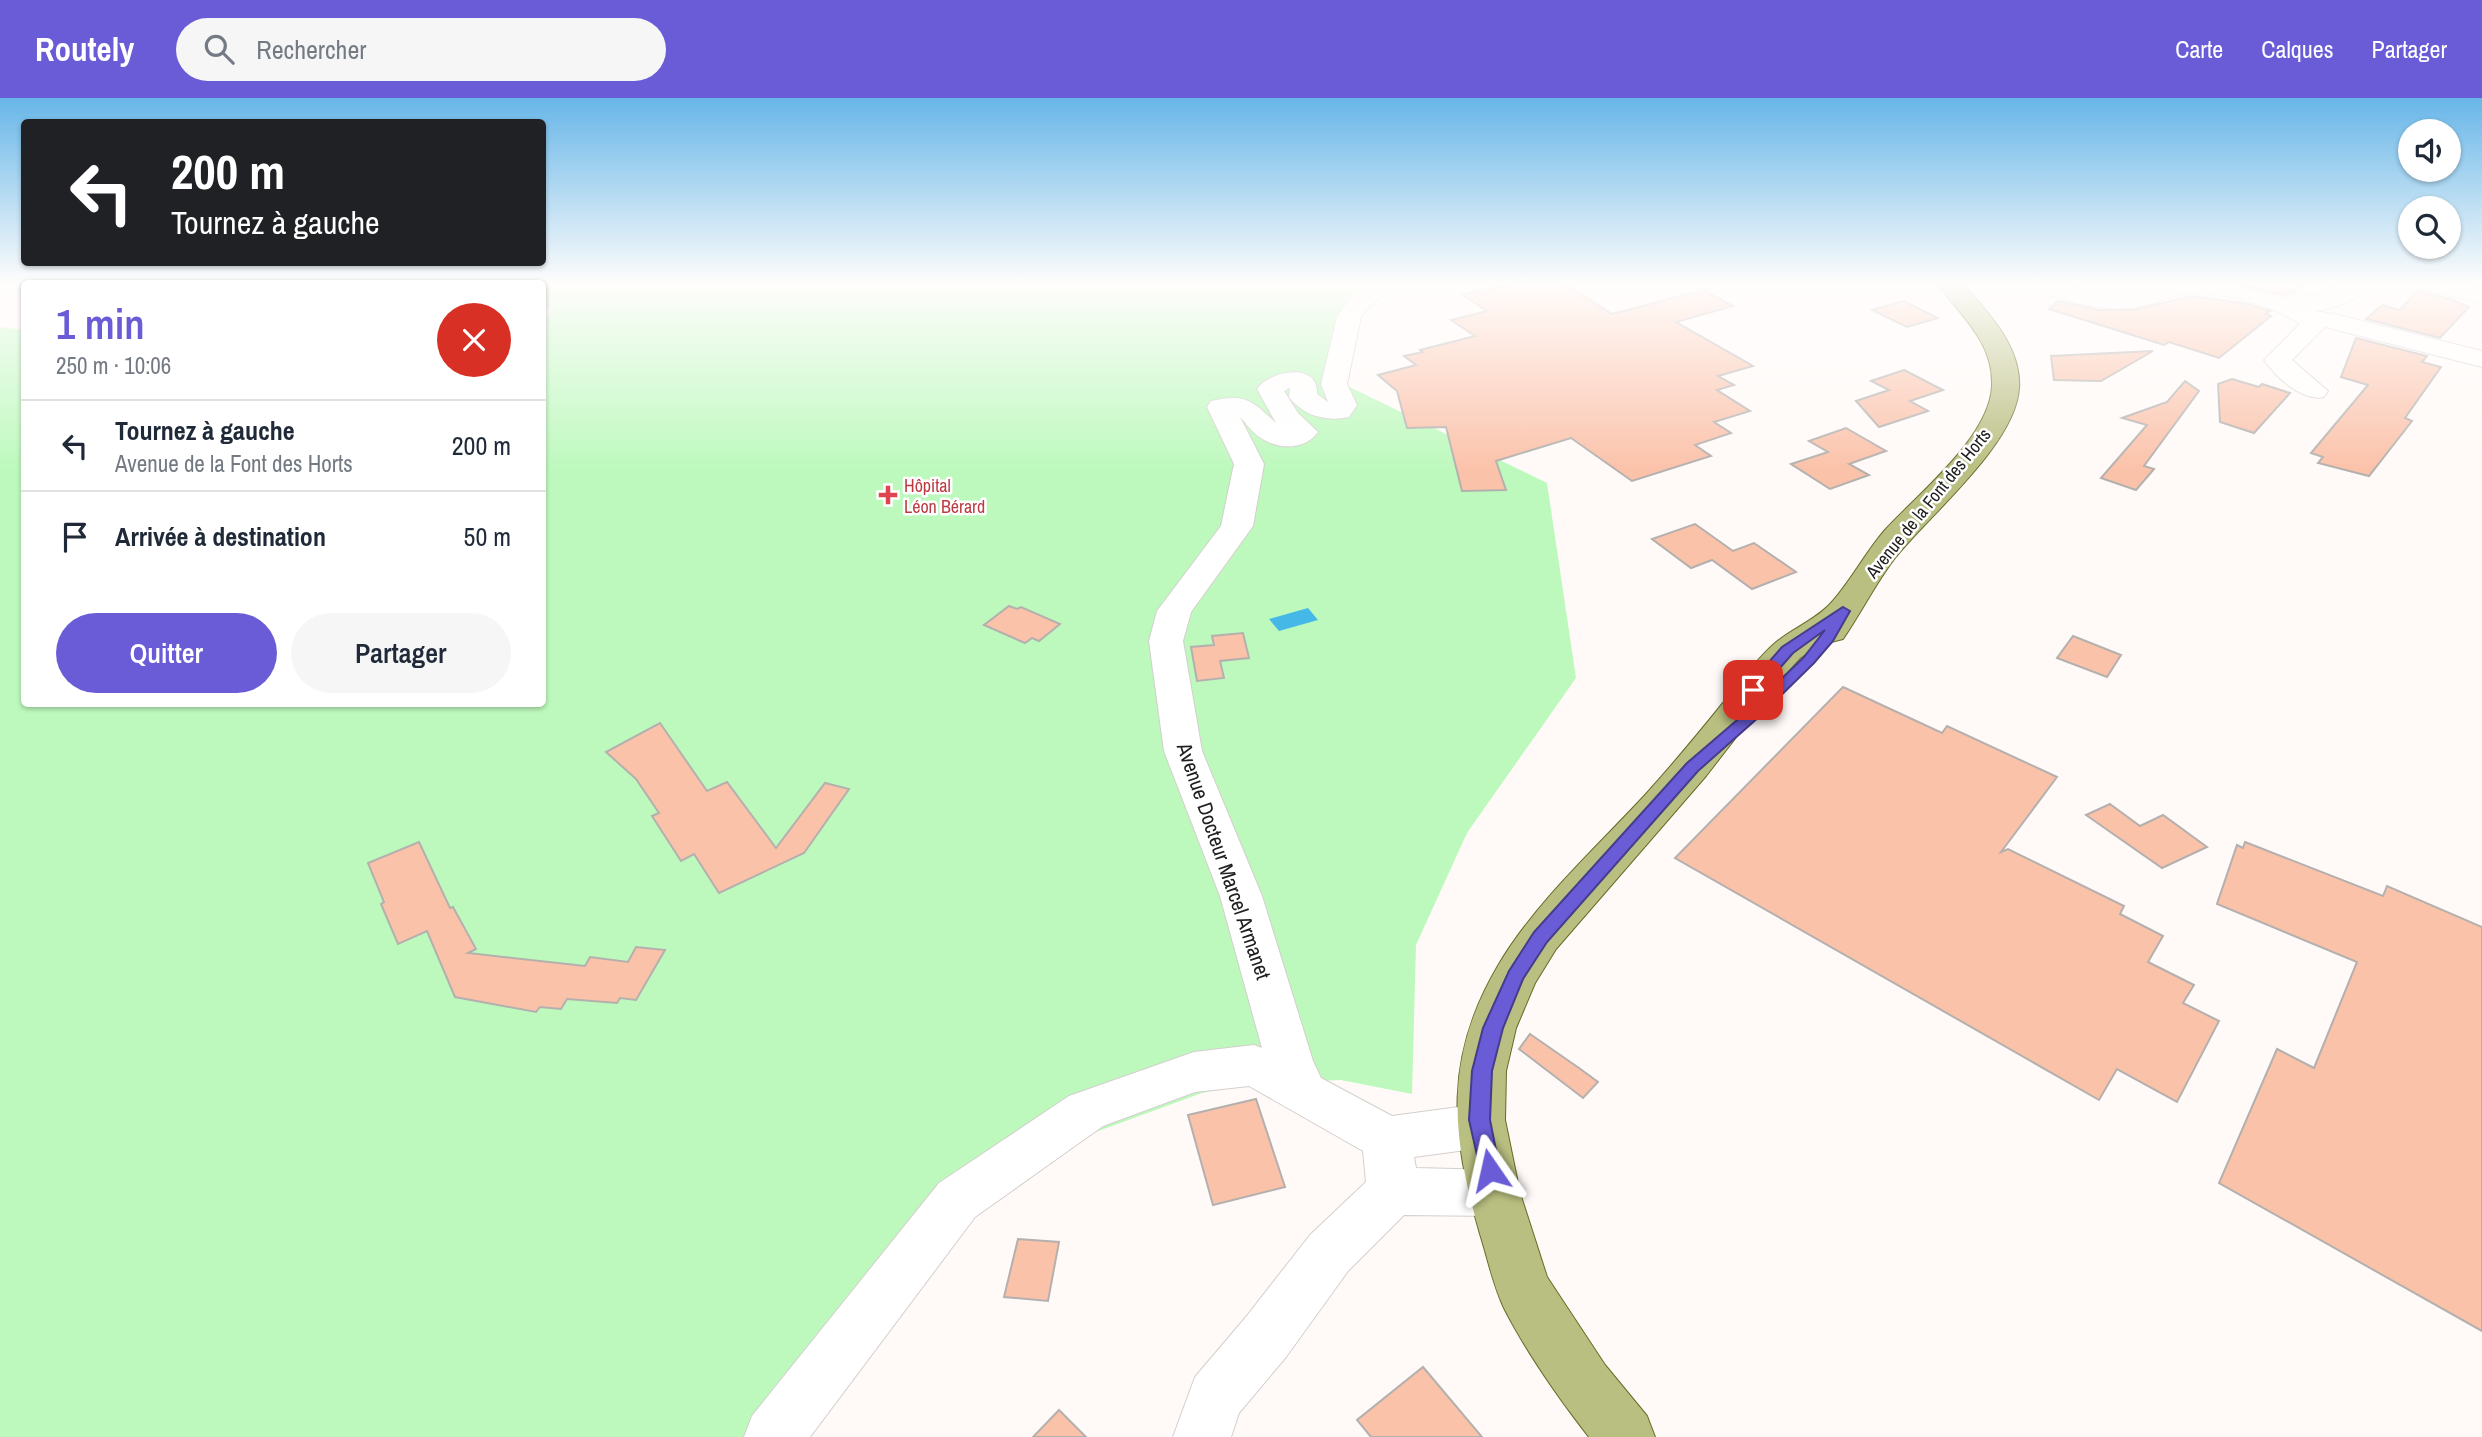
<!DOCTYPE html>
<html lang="fr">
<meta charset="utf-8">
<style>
:root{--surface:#fff;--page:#f6f6f7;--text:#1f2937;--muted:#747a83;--line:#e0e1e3;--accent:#6a5cd6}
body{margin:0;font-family:"Archivo Narrow",sans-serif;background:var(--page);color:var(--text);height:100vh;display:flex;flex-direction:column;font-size:26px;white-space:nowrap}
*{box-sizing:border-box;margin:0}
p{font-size:23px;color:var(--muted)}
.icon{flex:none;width:38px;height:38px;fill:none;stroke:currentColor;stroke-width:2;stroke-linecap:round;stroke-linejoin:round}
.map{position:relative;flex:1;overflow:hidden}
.details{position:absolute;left:21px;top:182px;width:525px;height:427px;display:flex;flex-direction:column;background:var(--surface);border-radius:7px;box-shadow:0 2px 5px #0004}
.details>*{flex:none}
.guide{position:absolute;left:21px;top:21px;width:525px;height:147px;border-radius:7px;box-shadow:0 2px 5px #0004;background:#202124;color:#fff;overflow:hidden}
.tools{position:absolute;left:2398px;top:21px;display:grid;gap:14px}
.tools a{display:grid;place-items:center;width:63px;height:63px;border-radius:50%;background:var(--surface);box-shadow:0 2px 5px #0004;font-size:35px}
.pin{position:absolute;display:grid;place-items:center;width:60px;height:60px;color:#fff;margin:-30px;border-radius:14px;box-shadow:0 4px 10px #0006}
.me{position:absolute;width:77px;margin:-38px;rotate:349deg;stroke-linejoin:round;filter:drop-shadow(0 0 5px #0008)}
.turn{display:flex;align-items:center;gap:24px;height:147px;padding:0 35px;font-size:32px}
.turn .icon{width:91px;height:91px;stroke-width:2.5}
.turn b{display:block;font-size:49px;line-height:60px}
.round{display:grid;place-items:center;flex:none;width:74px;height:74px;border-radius:37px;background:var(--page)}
.overview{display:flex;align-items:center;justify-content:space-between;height:119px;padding:0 35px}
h1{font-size:42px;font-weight:600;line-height:52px;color:var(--accent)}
.primary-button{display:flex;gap:14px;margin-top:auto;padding:14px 35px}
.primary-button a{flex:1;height:80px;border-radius:42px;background:var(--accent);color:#fff;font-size:28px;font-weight:600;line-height:80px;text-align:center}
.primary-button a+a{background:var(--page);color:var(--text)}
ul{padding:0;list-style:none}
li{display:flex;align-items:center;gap:21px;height:91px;padding:0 35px;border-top:2px solid var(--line)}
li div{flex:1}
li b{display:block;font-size:26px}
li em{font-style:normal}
header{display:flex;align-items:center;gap:42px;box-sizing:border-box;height:98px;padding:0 35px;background:var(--accent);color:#fff}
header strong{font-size:33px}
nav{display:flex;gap:38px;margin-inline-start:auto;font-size:24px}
.search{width:490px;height:63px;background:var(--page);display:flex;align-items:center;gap:18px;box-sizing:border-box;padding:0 24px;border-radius:38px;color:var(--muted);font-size:26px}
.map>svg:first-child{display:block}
.green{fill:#bdf9bd}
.water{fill:#46b8e8}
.building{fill:#fbc2aa;stroke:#b4b0ae;stroke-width:2}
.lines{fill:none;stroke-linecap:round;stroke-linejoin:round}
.minor-casing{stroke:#d4cfcd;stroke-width:2}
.major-casing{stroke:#666b27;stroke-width:2}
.minor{fill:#fff;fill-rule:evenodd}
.major{fill:#b9bf80;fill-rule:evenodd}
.route{fill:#6a5cd6;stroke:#453c8b;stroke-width:2}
.health-dot{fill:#e0444e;stroke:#fff;stroke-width:2.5}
.labels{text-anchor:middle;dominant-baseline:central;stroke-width:5;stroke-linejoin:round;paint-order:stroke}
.far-health-label{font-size:18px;fill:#be3a42;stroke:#fff;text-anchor:start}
.far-street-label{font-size:18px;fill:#22201f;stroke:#fff}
.street-label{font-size:21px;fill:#22201f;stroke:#fff}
</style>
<header>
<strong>Routely</strong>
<div class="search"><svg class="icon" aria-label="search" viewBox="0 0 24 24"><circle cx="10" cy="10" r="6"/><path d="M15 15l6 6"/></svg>Rechercher</div>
<nav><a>Carte</a><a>Calques</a><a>Partager</a></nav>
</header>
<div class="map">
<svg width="2482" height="1339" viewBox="0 0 2482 1339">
<rect width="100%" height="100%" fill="#fffaf8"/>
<path class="green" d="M496,185H1373L1346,203L1325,277L1547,385L1576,580L1467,735L1416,847L1412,996L1341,982L1253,985L1202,995L1093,1035L963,1127L801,1339H0V229L24,232V606H542V227L553,210L543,209L542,186Z"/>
<path class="water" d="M1308,510L1318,522L1279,533L1269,521Z"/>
<g class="building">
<path d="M1516,185H1563L1612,216L1703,192L1733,208L1676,224L1753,268L1718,278L1734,287L1717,292L1750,313L1714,324L1731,335L1695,347L1711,358L1632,383L1571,340L1496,363L1506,392L1462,393L1446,329L1407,330L1397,293L1378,277L1416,267L1404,258L1423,254L1420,252L1475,238L1451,222L1487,213L1463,197Z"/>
<path d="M2232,185H2305L2293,194L2283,197Z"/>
<path d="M2417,193L2450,201L2469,209L2440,240L2366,221L2382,207L2400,212Z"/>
<path d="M2192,198L2248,206L2270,213L2266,216L2271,218L2219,260L2169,244L2164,247L2049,211L2058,203L2099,212H2134Z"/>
<path d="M1903,203L1938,220L1907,229L1872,212Z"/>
<path d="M2356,240L2427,258L2422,264L2441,269L2405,320L2412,323L2369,378L2318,365L2323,359L2311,355L2368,287L2341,279Z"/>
<path d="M2153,253L2101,283L2054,282L2051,258Z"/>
<path d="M1904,272L1943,292L1910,303L1928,313L1879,329L1856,303L1889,292L1871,283Z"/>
<path d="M2232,281L2259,289L2262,286L2290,295L2254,335L2220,324L2218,286Z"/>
<path d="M2185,283L2199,293L2144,368L2154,371L2136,392L2101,380L2147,327L2122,320L2167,304Z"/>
<path d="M1846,330L1886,353L1849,366L1869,377L1830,391L1791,366L1828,354L1809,343Z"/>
<path d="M1695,426L1733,453L1754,445L1796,474L1752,491L1712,462L1691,470L1652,441Z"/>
<path d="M1009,508L1017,511L1021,509L1060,526L1039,543L1032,540L1025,545L984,527Z"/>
<path d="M1243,535L1249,560L1220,563L1224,580L1197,583L1191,549L1214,547L1212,538Z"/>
<path d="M2073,538L2121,557L2107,579L2057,560Z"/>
<path d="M1843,589L1942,635L1947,628L2057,679L2001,754L2008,751L2124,808L2120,816L2163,838L2148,864L2194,887L2183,905L2219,923L2177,1004L2117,971L2099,1002L1675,760Z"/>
<path d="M660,625L707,693L727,684L776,750L825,685L849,691L804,755L719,795L694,756L681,763L652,718L659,715L636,681L606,654Z"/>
<path d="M2110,706L2140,728L2163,717L2207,749L2162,770L2086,717Z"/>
<path d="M419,744L450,810L453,809L476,851L468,855L585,868L590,859L628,864L636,849L665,852L636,902L620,900L617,905L567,901L561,911L540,909L536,914L455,899L427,833L398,846L381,806L384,804L368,765Z"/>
<path d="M2245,744L2383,798L2387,788L2482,829V1233L2219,1085L2277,951L2314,970L2357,864L2217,806L2237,747L2243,750Z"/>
<path d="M1530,936L1579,970L1598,984L1583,1000L1519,951Z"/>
<path d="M1256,1001L1285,1089L1213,1107L1188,1017Z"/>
<path d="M1018,1141L1059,1144L1048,1203L1004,1199Z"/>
<path d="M1423,1269L1482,1339H1371L1357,1322Z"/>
<path d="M1059,1312L1086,1339H1033Z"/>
</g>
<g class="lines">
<g class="minor-casing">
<g id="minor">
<path d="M1370,185H1397L1369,209L1361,219L1347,286L1357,307L1349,319C1327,324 1303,318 1289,299L1290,290L1284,293L1298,315L1318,334C1305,352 1279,352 1261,340C1252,335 1247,326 1240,319L1264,366L1253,428L1191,514L1183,543L1202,653L1262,798L1313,963L1321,980L1392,1018L1481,1006L1498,1013L1506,1028L1498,1043L1481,1050L1414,1059L1416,1070L1494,1072L1512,1078L1520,1095L1512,1112L1494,1118L1404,1117L1348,1173L1286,1259L1239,1315L1231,1339H1173L1195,1279L1246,1219L1310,1137L1366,1084L1363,1053L1249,988L1195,994L1103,1028L975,1119L810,1339H744L752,1318L939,1085L1069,998L1194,954L1254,947L1262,950L1220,798L1164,653L1149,543L1157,513L1221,428L1234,366L1207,309L1211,303C1246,295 1252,303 1276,325L1257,291C1270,272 1319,264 1317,296L1328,304L1321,286L1337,219L1351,199Z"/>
<path d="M2026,185H2060L2089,194L2121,197L2170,185H2222L2283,200L2292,197L2319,198L2344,185H2372C2361,202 2333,211 2314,213L2339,217L2482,253V269L2325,229L2292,262L2328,293L2324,299C2302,304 2276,279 2264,262L2300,226C2272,207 2226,195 2192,195C2176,195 2160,204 2145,207C2114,215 2084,208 2055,199C2045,195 2032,194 2026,185Z"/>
<path d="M2412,185H2455L2482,191V205L2416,190Z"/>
</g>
</g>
<g class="major-casing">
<path id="major" d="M1937,185H1962C1987,213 2022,249 2019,290C2016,346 1929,417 1895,460C1875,486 1861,515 1843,541L1831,544L1824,543L1800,560L1781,581L1706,678L1556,851L1535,885L1516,930L1506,973L1505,1022L1520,1095L1547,1179L1605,1267L1647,1318L1655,1339H1589C1558,1299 1527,1255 1504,1210C1493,1187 1488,1161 1480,1136C1451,1036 1443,960 1499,866C1535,805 1598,748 1646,696C1673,666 1698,636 1723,605C1739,585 1755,563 1774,546C1791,531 1816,522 1831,505C1851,483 1865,455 1885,432C1918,396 1990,339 1992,288C1994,244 1960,217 1937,185Z"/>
</g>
<use href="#minor" class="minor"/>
<use href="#major" class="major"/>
</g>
<linearGradient id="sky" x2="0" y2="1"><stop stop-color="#67b6e8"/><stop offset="0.5" stop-color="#fffdfc"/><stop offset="1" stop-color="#fffdfc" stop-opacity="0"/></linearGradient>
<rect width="2482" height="372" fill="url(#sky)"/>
<path class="route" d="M1843,509L1850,513L1833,543L1814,565L1760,618L1698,673L1547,844L1523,881L1503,930L1492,973L1490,1022L1500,1072L1497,1079L1490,1082L1482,1079L1469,1022L1472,973L1483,930L1509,873L1534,834L1687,665L1750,611L1804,559L1825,532L1793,555L1758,595H1747L1745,592L1747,589L1782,549Z"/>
<path class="health-dot" d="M884.5 386.5h7v7h7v7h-7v7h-7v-7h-7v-7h7z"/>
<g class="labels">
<g class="far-health-label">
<text x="904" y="387">Hôpital<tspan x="904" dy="21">Léon Bérard</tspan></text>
</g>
<g class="far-street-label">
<text transform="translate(1928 405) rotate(-51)">Avenue de la Font des Horts</text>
</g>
<g class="street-label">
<text transform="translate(1224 763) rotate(71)">Avenue Docteur Marcel Armanet</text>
</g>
</g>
</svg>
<div class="tools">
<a><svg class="icon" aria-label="sound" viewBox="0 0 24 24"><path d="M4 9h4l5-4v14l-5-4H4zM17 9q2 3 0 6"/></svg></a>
<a><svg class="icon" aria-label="search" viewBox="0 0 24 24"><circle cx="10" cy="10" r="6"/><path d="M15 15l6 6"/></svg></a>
</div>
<div class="pin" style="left:1753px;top:592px;background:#d93025"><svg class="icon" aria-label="arrive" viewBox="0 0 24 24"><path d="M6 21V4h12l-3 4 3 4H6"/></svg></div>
<svg class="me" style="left:1490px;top:1072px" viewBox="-20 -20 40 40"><path d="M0-17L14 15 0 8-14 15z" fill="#6a5cd6" stroke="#fff" stroke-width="4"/></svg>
<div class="guide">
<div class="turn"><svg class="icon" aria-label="left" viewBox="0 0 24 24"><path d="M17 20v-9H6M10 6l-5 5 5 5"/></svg><div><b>200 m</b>Tournez à gauche</div></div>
</div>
<section class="details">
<div class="overview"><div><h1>1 min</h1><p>250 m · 10:06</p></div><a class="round" style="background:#d93025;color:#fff"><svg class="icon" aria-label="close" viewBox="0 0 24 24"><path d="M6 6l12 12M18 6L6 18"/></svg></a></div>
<ul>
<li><svg class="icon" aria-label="left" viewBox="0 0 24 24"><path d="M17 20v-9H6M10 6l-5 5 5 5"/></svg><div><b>Tournez à gauche</b><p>Avenue de la Font des Horts</p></div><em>200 m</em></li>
<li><svg class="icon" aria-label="arrive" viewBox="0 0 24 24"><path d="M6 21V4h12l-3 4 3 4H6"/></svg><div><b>Arrivée à destination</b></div><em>50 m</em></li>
</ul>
<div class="primary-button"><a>Quitter</a><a>Partager</a></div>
</section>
</div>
